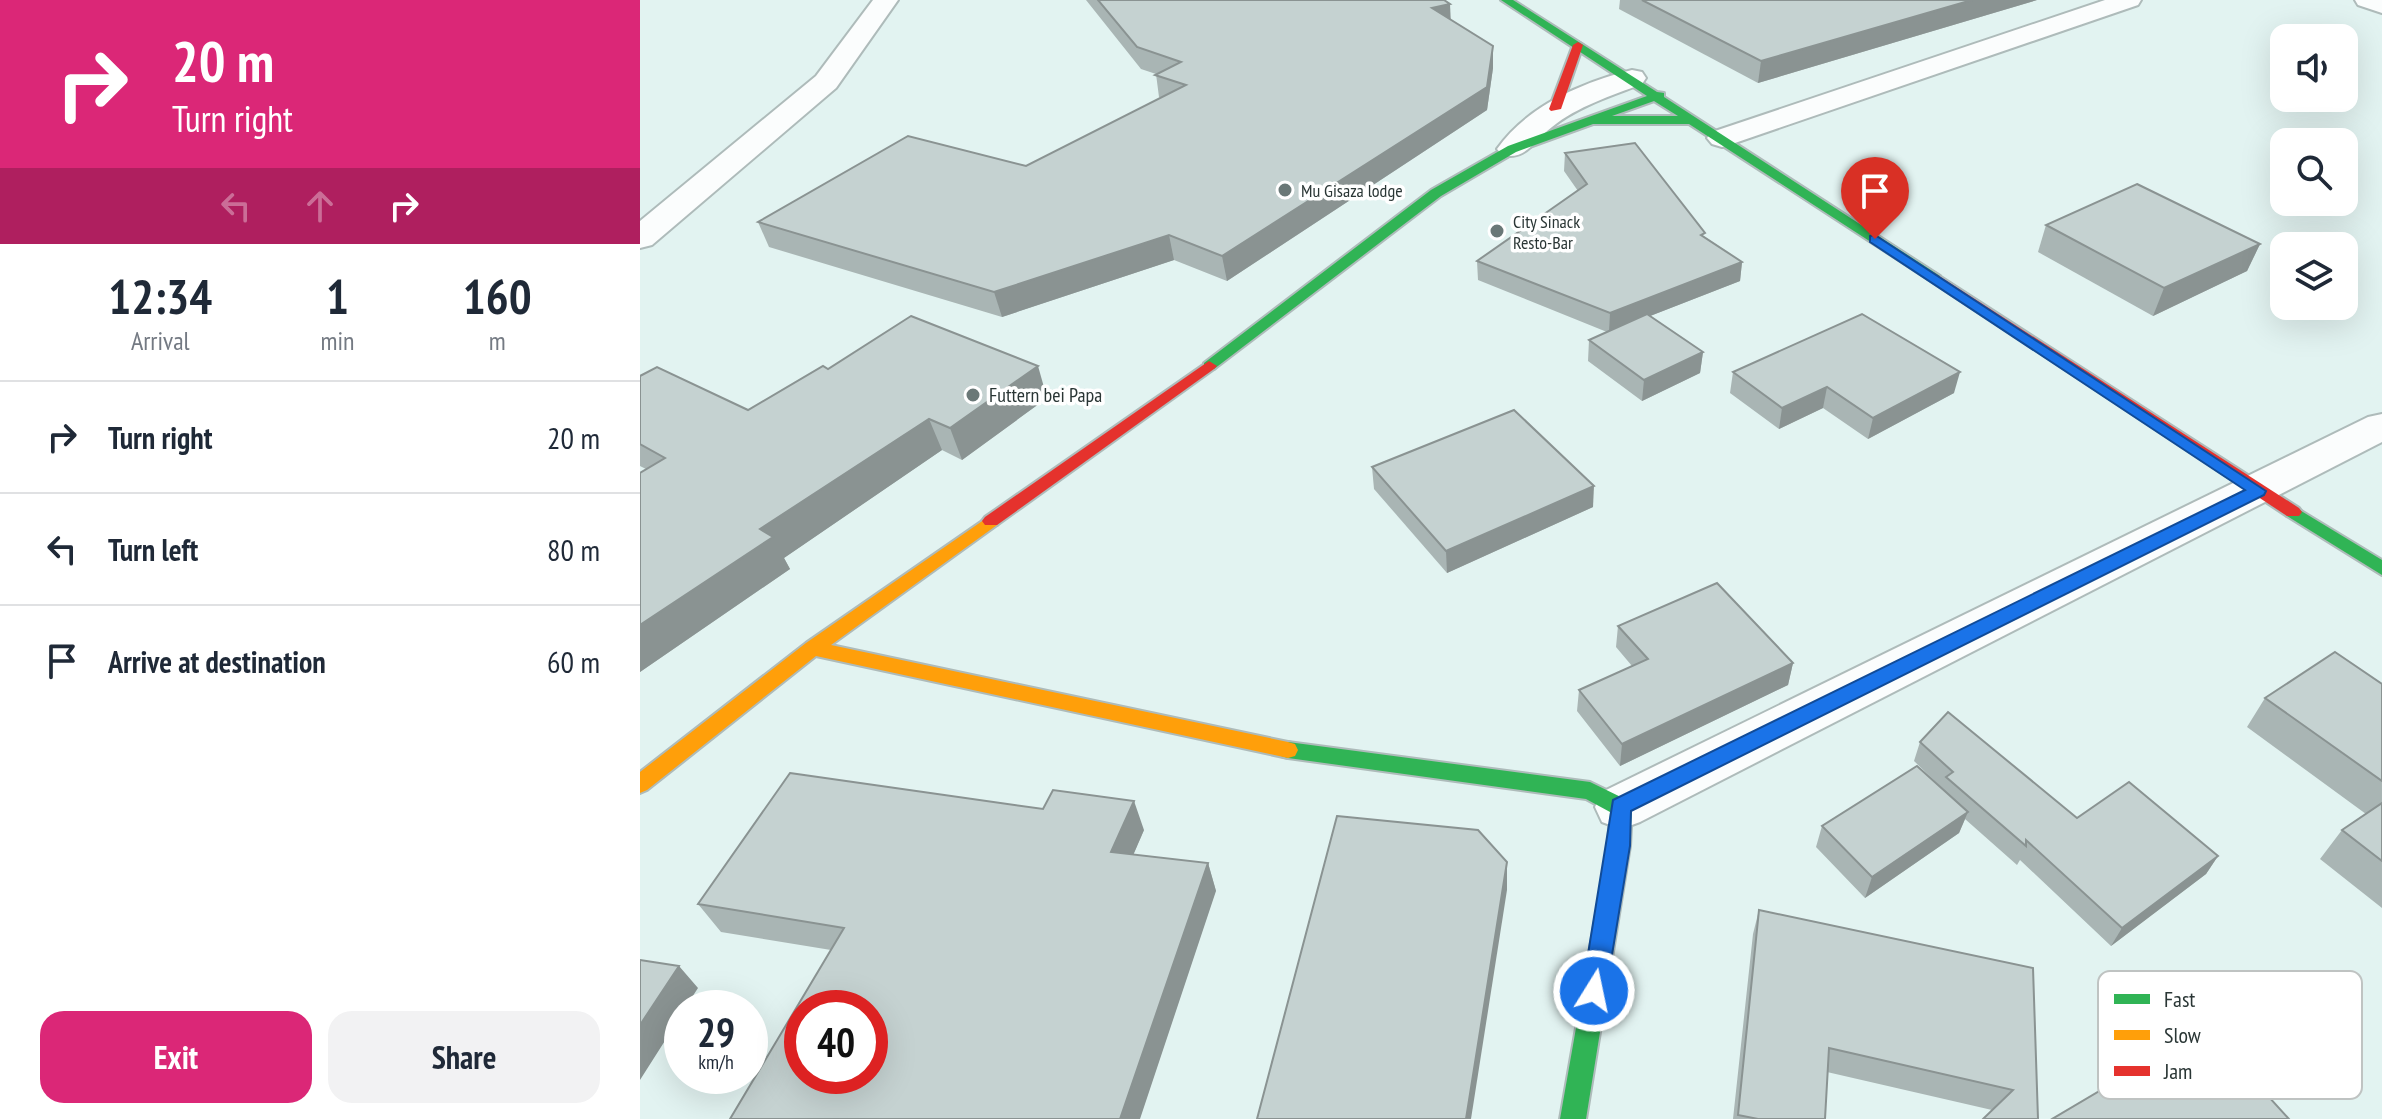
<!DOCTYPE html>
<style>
:root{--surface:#fff;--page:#f2f2f3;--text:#1f2937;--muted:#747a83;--line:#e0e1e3;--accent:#db2777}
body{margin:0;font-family:"PT Sans Narrow",sans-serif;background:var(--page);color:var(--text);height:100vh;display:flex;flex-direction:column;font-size:30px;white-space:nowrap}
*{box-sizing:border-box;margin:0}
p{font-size:26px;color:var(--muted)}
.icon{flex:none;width:44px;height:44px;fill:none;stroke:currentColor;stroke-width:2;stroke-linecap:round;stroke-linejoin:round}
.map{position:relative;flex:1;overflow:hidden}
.side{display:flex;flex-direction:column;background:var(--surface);width:640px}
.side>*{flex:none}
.hud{background:#db2777;color:#fff;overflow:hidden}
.tools{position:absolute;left:1630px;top:24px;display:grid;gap:16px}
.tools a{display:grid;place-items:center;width:88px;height:88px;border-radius:16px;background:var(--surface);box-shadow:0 8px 32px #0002;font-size:40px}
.speed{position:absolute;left:24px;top:990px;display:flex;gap:16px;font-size:40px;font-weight:700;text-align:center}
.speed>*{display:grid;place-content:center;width:104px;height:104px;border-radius:50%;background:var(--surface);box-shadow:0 8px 32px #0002;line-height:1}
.speed small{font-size:20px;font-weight:400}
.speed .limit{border:12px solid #d22;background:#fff;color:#111}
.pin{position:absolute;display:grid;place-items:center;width:68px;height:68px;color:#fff;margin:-82px -34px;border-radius:50% 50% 50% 0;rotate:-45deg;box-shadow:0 0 8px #0007}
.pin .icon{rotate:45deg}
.me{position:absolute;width:88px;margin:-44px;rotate:10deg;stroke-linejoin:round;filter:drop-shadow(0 0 6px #0008)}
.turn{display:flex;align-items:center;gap:28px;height:168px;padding:0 40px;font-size:36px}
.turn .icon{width:104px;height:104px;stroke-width:2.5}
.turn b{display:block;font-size:56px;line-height:68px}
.lanes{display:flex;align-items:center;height:76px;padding:0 40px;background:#0003;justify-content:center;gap:40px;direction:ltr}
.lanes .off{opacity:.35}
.eta{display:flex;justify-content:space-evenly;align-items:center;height:136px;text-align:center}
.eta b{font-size:48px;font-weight:600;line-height:56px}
.button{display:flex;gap:16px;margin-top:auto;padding:16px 40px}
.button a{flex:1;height:92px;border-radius:24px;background:var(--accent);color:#fff;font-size:32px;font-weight:600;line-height:92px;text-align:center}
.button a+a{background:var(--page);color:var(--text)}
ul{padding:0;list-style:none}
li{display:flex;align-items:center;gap:24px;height:112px;padding:0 40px;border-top:2px solid var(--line)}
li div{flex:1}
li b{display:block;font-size:30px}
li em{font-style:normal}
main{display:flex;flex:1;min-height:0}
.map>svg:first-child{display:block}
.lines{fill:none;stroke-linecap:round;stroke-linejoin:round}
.street-casing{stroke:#aebbba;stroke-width:4}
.fast-casing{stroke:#aebbba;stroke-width:4}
.slow-casing{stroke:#aebbba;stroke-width:4}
.jam-casing{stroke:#aebbba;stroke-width:4}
.street{fill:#fbfdfd;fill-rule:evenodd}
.fast{fill:#30b455;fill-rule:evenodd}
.slow{fill:#ff9f0a;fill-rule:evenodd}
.jam{fill:#e5322d;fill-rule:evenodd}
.wall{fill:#a9b5b4}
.shaded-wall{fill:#8a9392}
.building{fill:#c5d2d1;stroke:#8a9392;stroke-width:2;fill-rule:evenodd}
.route{fill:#1a73e8;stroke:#114b97;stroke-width:2}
.poi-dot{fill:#6a7877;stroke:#fff;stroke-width:3}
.labels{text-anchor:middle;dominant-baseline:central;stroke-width:7;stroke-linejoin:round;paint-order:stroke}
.far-poi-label{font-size:18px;fill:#2a3635;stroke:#fff;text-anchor:start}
.poi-label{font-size:20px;fill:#2a3635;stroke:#fff;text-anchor:start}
.key{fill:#fff;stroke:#bfc3c2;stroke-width:2}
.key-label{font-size:22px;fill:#2a3635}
</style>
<main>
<section class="side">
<div class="hud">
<div class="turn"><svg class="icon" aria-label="right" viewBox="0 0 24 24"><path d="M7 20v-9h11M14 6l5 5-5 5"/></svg><div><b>20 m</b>Turn right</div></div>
<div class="lanes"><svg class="icon off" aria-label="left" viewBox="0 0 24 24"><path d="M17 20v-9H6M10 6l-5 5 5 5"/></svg><svg class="icon off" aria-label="ahead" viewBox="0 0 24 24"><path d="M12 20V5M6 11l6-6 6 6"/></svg><svg class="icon" aria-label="right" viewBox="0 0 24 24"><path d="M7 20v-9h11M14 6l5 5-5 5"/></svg></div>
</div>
<div class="eta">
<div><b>12:34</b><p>Arrival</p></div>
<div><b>1</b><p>min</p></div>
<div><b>160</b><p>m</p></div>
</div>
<ul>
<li><svg class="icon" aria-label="right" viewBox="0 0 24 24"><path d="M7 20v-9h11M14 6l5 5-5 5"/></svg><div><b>Turn right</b></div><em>20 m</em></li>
<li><svg class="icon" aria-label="left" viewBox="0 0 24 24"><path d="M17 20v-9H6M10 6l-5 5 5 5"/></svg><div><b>Turn left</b></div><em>80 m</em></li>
<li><svg class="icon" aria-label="arrive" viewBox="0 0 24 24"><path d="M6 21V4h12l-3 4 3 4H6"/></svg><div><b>Arrive at destination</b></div><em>60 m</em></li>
</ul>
<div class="button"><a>Exit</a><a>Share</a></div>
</section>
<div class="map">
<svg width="1742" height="1119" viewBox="0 0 1742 1119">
<rect width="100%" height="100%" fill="#e2f3f1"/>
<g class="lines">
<g class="street-casing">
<g id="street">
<path d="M233,0H258L196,88L12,245L0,248V221L176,76Z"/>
<path d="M1465,0H1501L1498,5L1092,144L1082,147L1072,144L1067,138L1072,132Z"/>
<path d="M1715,0H1742V13L1718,5Z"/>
<path d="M992,70L1002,72L1006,78L1002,84C971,96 938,106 912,127C894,140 886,161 862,155L857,149C887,106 943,82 992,70Z"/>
<path d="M1742,414V442L1000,822L981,829L962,822L955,807L962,792L1728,417Z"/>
</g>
</g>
<g class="fast-casing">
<g id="fast">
<path d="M861,0H873L1017,92L1024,93V97L1300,276L1298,279H1288L1049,124H953L876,152L801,196L574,369H564V363L791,190L868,146L1007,96ZM1014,101L1038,116H972Z"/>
<path d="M1653,506L1742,560V575L1647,516L1644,512Z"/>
<path d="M648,742L950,782L989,801L992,807L990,846L946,1119H920L968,846L970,812L946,799L648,758L641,756L638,750L641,744Z"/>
</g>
</g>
<g class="slow-casing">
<path id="slow" d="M351,515L360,521L357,525L191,645L648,742L655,744L658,750L655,756L648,758L176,656L7,790L0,793V772L166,643Z"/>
</g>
<g class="jam-casing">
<g id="jam">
<path d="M938,42L943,45L921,109L911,111L909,109L933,45Z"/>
<path d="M1293,272L1659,508L1662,512L1659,516H1647L1288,279L1286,276Z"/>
<path d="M569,361L577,366L574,369L357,525H345L342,521L345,517Z"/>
</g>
</g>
<use href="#street" class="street"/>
<use href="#fast" class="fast"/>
<use href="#slow" class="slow"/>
<use href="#jam" class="jam"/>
</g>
<g class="wall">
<path d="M446,0H804L810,4V20L853,68L847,110L587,281L534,260L362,317L129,247L118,222L386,166L521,98L519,97L516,74L501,69Z"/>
<path d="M980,0H1397L1118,83L979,9Z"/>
<path d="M925,153L1065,237L1102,262L1100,281L1010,316L1063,352L1060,373L1002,401L948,361L949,340L967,332L838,280L837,261L938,191L924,171Z"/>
<path d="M1406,225L1620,244L1607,271L1513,316L1398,252Z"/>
<path d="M188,369L407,398L322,460L302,450L144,558L150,569L0,672V473L6,469L0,466V376L108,410Z"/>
<path d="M1093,372L1314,393L1228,439L1183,408L1139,429L1090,393Z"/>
<path d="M732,467L953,507L807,573L734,489Z"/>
<path d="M978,626L1153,663L1148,685L980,766L937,711L939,690L992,666L976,647Z"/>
<path d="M1742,684V908L1680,859L1702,830L1726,814L1607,727L1625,698Z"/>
<path d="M1280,742L1437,818L1578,856L1566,874L1471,946L1380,860L1377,865L1325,819L1319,833L1225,898L1176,847L1182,826L1302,788L1274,761Z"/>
<path d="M504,830L493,855L568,863L576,891L191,950L81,932L58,904Z"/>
<path d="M1119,910L1393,968L1398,1119L1352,1110L1187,1072L1185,1119H1093L1113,934Z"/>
</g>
<g class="shaded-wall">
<path d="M1332,0H1397L1118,83L1121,61Z"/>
<path d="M810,4L811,25L792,8Z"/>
<path d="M853,46V68L847,110L587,281L582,256Z"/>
<path d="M529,235L534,260L362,317L354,292Z"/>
<path d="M1620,244L1607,271L1513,316L1524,288Z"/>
<path d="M1102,262L1100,281L969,332L970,313Z"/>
<path d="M1063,352L1060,373L1002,401L1004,380Z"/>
<path d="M398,366L407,398L322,460L310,428Z"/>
<path d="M1320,372L1314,393L1228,439L1233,418Z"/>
<path d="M1187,387L1183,408L1139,429L1142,408Z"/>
<path d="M289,419L302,450L144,558L150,569L0,672V625L120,529Z"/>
<path d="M954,486L953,507L807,573L806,551Z"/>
<path d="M1153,663L1148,685L980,766L982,744Z"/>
<path d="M494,801L504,830L482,881L471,852Z"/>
<path d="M1328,812L1319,833L1225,898L1232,877Z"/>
<path d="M1578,856L1566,874L1471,946L1482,928Z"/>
<path d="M867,862V890L831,1119H826Z"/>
<path d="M568,863L576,891L500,1119H480Z"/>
<path d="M39,966L58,988L45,1008H42V1014L0,1080V1025Z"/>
</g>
<g class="building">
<path d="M458,0H804L810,4L792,8L853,46L847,87L582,256L529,235L354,292L118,222L268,136L386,166L546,85L515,75L541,62L497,47Z"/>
<path d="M1002,0H1332L1121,61Z"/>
<path d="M995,143L1065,233L1061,235L1102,262L970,313L837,261L947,184L925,153Z"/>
<path d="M1497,184L1620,244L1524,288L1406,225Z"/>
<path d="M1007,314L1063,352L1004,380L949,340Z"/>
<path d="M1222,314L1320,372L1233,418L1187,387L1142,408L1093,372Z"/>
<path d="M271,316L398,366L310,428L289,419L120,529L133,537L0,625V473L25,458L0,444V376L17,367L108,410L183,366L188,369Z"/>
<path d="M874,410L954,486L806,551L732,467Z"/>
<path d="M1077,583L1153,663L982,744L939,690L1008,659L978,626Z"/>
<path d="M1695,652L1742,684V781L1625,698Z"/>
<path d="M1308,712L1437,818L1489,782L1578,856L1482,928L1386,840V846L1306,777L1313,772L1280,742Z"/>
<path d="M1277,766L1328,812L1232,877L1182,826Z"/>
<path d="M150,773L403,809L413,790L494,801L471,852L568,863L480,1119H90L204,928L58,904ZM162,1008H230V1076H162Z"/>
<path d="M1742,803V861L1702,830Z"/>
<path d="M697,816L838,830L867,862L826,1119H617Z"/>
<path d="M1119,910L1393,968L1398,1119H1343L1373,1090L1189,1048L1185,1119H1118L1098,1115Z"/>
<path d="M0,960L39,966L0,1025Z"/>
<path d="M1566,1028L1649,1119H1412Z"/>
</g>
<path class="route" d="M1235,235L1626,491L1624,495L991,811L990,846L966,991L963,999L954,1003L946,999L942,991L973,800L1605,490L1230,242V236Z"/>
<g class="poi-dot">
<circle cx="645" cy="190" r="8"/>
<circle cx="857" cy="231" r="8"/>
<circle cx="333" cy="395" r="8"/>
</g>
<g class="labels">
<g class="far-poi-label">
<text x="661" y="190">Mu Gisaza lodge</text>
<text x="873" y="221">City Sinack<tspan x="873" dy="21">Resto-Bar</tspan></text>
</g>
<g class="poi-label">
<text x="349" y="395">Futtern bei Papa</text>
</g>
</g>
<rect x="1458" y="971" width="264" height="128" rx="12" class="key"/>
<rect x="1474" y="994" width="36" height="10" fill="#30b455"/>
<rect x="1474" y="1030" width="36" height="10" fill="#ff9f0a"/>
<rect x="1474" y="1066" width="36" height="10" fill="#e5322d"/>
<g class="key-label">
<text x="1524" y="1007">Fast</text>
<text x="1524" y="1043">Slow</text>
<text x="1524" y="1079">Jam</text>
</g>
</svg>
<div class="tools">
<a><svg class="icon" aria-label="sound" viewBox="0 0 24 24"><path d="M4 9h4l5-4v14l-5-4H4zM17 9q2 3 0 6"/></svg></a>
<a><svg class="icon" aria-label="search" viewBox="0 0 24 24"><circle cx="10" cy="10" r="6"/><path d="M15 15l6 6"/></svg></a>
<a><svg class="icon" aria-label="layers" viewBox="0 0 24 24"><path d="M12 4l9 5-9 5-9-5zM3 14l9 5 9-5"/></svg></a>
</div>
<div class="speed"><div>29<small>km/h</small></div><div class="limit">40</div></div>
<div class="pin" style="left:1235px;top:239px;background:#d93025"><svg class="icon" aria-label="arrive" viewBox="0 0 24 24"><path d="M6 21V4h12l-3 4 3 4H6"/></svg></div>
<svg class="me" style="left:954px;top:991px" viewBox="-20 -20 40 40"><circle r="17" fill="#1a73e8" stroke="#fff" stroke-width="3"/><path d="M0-11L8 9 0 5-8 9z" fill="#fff"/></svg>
</div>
</main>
